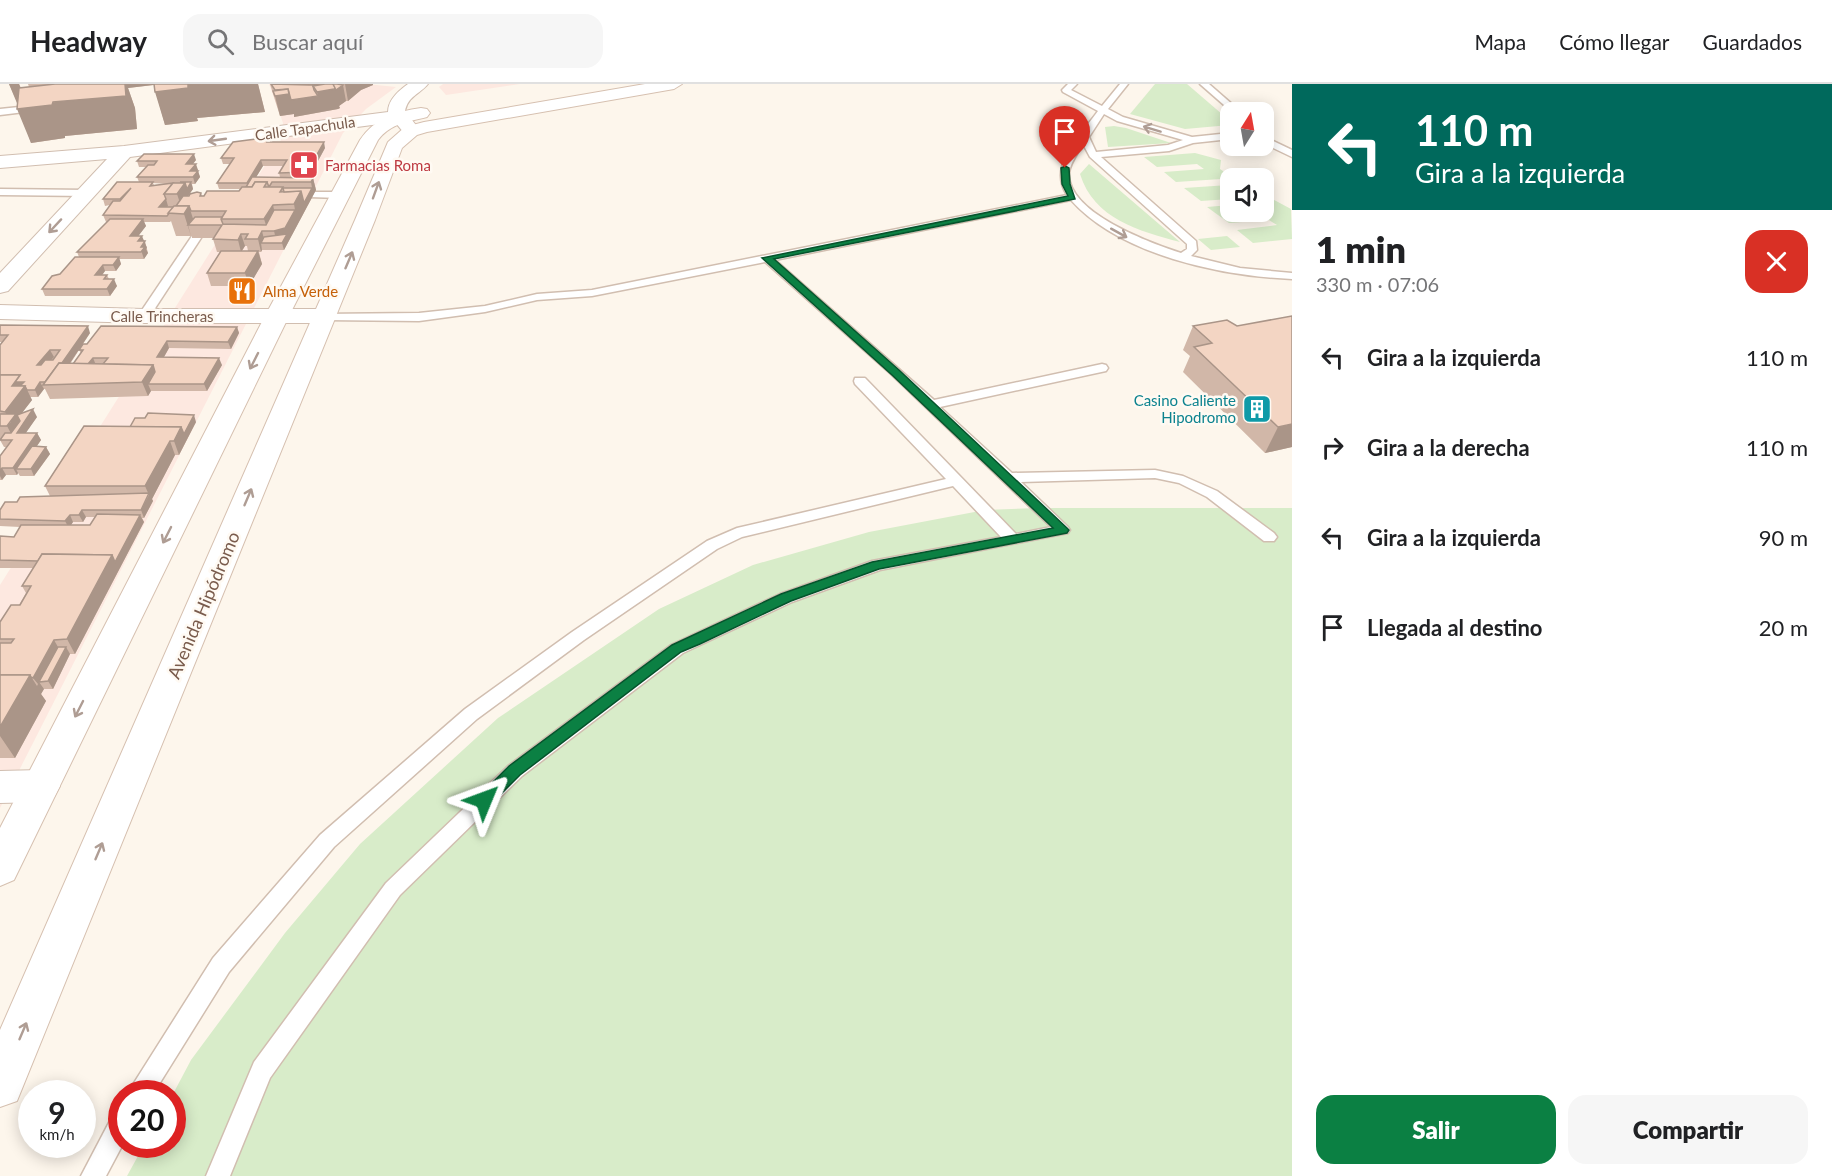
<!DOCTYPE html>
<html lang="es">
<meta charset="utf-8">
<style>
:root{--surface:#fff;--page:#f6f6f6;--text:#202124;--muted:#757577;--line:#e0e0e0;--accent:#0b8043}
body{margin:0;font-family:Lato,sans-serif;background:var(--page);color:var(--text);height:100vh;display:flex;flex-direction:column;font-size:22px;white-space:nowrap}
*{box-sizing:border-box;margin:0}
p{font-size:20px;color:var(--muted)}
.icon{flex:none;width:33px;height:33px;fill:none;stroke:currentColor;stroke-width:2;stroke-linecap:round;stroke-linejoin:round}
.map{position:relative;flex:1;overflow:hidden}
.side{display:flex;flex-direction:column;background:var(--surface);width:540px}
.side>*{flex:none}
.hud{background:#00695c;color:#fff;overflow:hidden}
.needle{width:39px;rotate:11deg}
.fabs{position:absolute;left:1220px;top:18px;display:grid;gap:12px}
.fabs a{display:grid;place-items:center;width:54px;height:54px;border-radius:12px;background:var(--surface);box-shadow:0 3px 15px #0003;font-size:30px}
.speed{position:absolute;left:18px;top:996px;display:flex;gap:12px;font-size:30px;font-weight:700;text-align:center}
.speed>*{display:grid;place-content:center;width:78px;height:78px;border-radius:50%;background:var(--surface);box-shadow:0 3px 15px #0003;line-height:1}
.speed small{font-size:15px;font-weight:400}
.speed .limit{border:9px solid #d22;background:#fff;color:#111}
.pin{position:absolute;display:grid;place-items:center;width:51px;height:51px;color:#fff;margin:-62px -26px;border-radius:50% 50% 50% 0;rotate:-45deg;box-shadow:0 0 6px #0007}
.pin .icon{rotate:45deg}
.me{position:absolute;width:66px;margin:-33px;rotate:46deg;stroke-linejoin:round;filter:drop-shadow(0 0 4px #0008)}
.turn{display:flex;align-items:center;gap:21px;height:126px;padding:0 24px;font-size:27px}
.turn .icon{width:78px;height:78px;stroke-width:2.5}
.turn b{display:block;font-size:42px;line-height:51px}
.round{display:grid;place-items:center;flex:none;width:63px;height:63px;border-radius:18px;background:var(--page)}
.headline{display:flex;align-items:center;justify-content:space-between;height:102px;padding:0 24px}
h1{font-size:36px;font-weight:800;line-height:45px}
.button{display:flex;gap:12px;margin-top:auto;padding:12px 24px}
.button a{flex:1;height:69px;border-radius:18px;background:var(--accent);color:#fff;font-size:24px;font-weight:800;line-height:69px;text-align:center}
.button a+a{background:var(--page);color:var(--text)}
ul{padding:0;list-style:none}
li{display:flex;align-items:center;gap:18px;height:90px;padding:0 24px}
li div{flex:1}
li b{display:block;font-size:22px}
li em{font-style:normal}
header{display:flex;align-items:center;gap:36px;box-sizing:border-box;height:84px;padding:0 30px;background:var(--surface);border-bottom:2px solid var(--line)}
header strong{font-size:28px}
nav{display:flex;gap:33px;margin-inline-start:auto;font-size:21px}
.search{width:420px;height:54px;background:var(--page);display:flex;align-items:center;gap:15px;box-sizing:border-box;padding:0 21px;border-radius:18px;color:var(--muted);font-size:22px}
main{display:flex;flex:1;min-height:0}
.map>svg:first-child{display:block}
.commercial{fill:#fde8e0}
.green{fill:#d8ecc9}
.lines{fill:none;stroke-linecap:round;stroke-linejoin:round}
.lane-casing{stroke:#d1beb0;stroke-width:3}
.street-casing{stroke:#d1beb0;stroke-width:2}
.secondary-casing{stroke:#d6c0b0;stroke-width:2}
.lane{fill:#fff;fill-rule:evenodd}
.street{fill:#fff;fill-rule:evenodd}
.secondary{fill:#fff;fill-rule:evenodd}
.wall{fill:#d1b7a8;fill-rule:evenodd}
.shaded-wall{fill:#aa9588;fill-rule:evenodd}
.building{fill:#f3d5c3;stroke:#aa9588;stroke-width:1.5;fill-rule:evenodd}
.oneway{stroke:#af9d94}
.route{fill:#0b8043;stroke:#07532c;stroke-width:1.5}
.labels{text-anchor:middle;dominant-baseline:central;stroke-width:5;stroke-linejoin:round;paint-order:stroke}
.far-street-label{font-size:15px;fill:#7a5c4d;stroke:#fffaf3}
.far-health-label{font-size:15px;fill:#be3a42;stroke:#fffaf3;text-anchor:start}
.far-food-label{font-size:15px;fill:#c56008;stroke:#fffaf3;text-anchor:start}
.far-culture-label{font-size:15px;fill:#0d838f;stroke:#fffaf3;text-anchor:end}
.street-label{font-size:18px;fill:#7a5c4d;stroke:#fffaf3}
</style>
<header>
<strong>Headway</strong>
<div class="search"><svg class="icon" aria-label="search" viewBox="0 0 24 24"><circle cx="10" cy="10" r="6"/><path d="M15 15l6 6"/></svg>Buscar aquí</div>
<nav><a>Mapa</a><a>Cómo llegar</a><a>Guardados</a></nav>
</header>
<main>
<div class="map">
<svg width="1292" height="1092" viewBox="0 0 1292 1092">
<rect width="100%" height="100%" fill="#fdf6ec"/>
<g class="commercial">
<path d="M269,0H366L396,3L366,25L343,49L0,724V501L281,56L283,39Z"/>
<path d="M443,0H520L446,11L439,3Z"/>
</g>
<g class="green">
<path d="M1155,0H1187L1230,37V41L1185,45L1130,30Z"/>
<path d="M1114,42L1126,44L1171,59L1108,63L1105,43Z"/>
<path d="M1195,69L1221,76L1220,85L1233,94H1230V115L1201,117L1184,104L1229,101L1221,95L1176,98L1164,88L1204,85L1197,80L1157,83L1144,73Z"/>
<path d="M1089,80L1180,158C1139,147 1094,135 1080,90Z"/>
<path d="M1263,110L1291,125L1292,155L1253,159L1237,146L1277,141L1269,136L1229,139L1207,123L1230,121V128H1263Z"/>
<path d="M1227,152L1240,163L1211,166L1198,155Z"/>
<path d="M1038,424H1292V1092H127L144,1061L172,1060L173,1010L191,976L285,849L360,760L498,634L659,525L753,481L869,448L985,426Z"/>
</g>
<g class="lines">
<g class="lane-casing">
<g id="lane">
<path d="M1068,0H1077L1071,6L1102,22L1120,0H1128L1108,25L1123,33L1192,53L1230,49V55L1193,59L1169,67L1101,73L1196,157L1197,166L1191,172L1240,184L1292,189V195C1221,192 1120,171 1071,116L775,176L934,316L1102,280L1106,281L1108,284L1106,287L940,323L1012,389L1155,386L1183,392L1217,407L1274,449L1277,453L1274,457H1264L1207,413L1179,399L1155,394L1021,398L1068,443L1070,446L1068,449L880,486L792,518L683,569L522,692L400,811L270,994L230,1092H206L254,978L386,799L508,682L671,561L780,510L872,477L1001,453L953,402L742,453L717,465L584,556L477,635L334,763L229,888L153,1010H127L213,874L320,751L465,625L572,548L707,457L737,444L946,395L855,300L854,297L855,294H865L1016,450L1051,443L892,291L765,178L592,212L537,216L485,228L419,237L325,236L319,232L321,230L419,229L485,222L537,210L592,206L1067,111C1047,81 1081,51 1098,27L1063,8L1062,6ZM1104,30L1117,37L1183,56L1168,61L1096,68L1089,53ZM1083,60L1090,73L1187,160V165L1181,169C1151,159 1067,129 1069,89C1070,79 1078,69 1083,60Z"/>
<path d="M1200,0H1209L1241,28H1232Z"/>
<path d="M38,21L41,22V26L0,31V25Z"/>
<path d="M1263,52L1292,66V73L1263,59Z"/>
<path d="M0,105L87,106L92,109L87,112L0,111Z"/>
<path d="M313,108H340L345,111L340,114L309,113L308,111Z"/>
<path d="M196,151L201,154L150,232L144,236L140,234L138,232L192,152Z"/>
<path d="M122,1025L123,1060L106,1092H81L114,1029Z"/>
</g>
</g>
<g class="street-casing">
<g id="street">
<path d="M408,0H428C420,10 408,12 405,27L419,45L416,49H404L395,38L130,73L8,207L0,209V189L107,75L0,84V72L124,62L388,28C388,16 398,7 408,0Z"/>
<path d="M0,221L144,225H325L333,227L337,232L333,237L325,239H144L0,235Z"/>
<path d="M41,686L54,691L60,702L54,713L41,718L0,719V687Z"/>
</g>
</g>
<g class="secondary-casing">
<g id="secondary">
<path d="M645,0H682L674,5L427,48L417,51L402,64L375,136L17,1017L0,1023V946L355,136L388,58L405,43L424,38Z"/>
<path d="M421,24L427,25L430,29L427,33C408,38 391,39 378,56L289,232L14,796L0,802V744L265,232L360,56C375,34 395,28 421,24Z"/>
</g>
</g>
<use href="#lane" class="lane"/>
<use href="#street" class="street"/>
<use href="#secondary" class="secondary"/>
</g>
<g class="wall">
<path d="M9,0H19L21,4L29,3L28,0H258L265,28L197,34L198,37L165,41L154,1L128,4L135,24L137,45L65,52V54L31,59L18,20Z"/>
<path d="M270,0H373V1L361,6L348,17H346L339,22L340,24L338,25L294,33V30L280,32Z"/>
<path d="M271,58L325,64L309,94H313L316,106L284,166H262L261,168H259L262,180L249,202H211L207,189L220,168H217L213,155L214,154H192V152H176L171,137L170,138H144L146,142L138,152L145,157L148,169L144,175H119L121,180L116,187H105L102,191H107L109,195L117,202L110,212H45L42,205L60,190L79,173L77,168L107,138H106L103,131L110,121L105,122L103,115L139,98L137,93L146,83H139L137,77L196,76L193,80L198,86L197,87H198L200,93L195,100H192L193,105L188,112L201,109L202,112L239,107L240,105H219L217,99L230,80H223L221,74ZM263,82H283L279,89L280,93H256ZM153,99L167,100L154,101ZM245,162H247L248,167H242Z"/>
<path d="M0,241L90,249L70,280H73L81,269L79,266L237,243L239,249L231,265L169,264L164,273L222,281L207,307H151L148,312L50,315L45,305H44L38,313H30L32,316L22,329L37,333L25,349H37L41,356L37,362L46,363L50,370L34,392H20L18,389L17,391H6L2,396H0V372L6,363H4L0,356V261L3,258H0Z"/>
<path d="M1193,242H1237L1292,363L1265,369L1183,288L1190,272L1183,266Z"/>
<path d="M196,338L179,371H175L152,415L153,417L144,434H142L144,438L75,570H70L53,605H44L41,610L46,617L15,674H0V538L19,521L26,509L22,502L33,484H0V452L14,453L20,443L0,442V435L17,418L50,412L45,402L130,343ZM86,433H95L90,441H71L73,438H83Z"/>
</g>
<g class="shaded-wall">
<path d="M9,0H19L26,17L19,24Z"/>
<path d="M49,0H161L128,4L135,24L137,45L65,52V54L31,59L17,25L56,18Z"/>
<path d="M203,0H258L265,28L197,34L198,37L165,41L155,8L188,1Z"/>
<path d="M298,0L343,1L346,17L339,22L340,24L338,25L294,33V30L280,32L275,12ZM313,2L317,8L318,12L315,13Z"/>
<path d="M345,0H373V1L361,6L348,17Z"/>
<path d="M324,58L325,64L308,95L307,88Z"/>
<path d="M194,70L196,76L188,86L186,80Z"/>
<path d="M261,76L263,82L249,105L247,99Z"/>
<path d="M196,80L198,86L192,93L190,87Z"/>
<path d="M198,87L200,93L195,100L193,93Z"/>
<path d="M313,94L316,106L284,166L282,159H277L274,147L295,126L294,120L301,107L312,104L311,98Z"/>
<path d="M191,98L193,105L181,122L177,110L185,99Z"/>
<path d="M166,115L168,122L161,129L159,123Z"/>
<path d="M273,121L277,139L268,147L264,135Z"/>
<path d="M189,122L195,141H188L191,152L184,130Z"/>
<path d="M143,135L146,142L133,159L130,152Z"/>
<path d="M262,147L265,159H261L262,166L261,168L258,155Z"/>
<path d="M241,150L245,162L241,168L238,156Z"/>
<path d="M142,152L147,164L146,165L148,169L144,175L138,157Z"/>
<path d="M258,167L262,180L249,202L245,189Z"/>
<path d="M119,173L121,180L116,187L113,181Z"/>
<path d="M103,181L105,187L97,198L95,191Z"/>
<path d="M114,195L117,202L110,212L107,205Z"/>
<path d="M88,242L90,249L56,300L49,298Z"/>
<path d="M237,243L239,249L231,265L228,258Z"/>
<path d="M167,257L169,264L160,280L157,273Z"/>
<path d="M50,266L54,273L40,288L37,281Z"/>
<path d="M93,274L96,281L85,284Z"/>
<path d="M219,274L222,281L207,307L204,300Z"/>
<path d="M153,281L158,295L148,300L151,307L148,312L142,298Z"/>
<path d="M20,291L32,316L18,334L33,325L37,333L21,356L15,357L7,342L11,338L5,328L12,302Z"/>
<path d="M40,298L44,305L38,313L35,306Z"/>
<path d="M194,331L196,338L179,371L174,357L181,343Z"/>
<path d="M1292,340V363L1265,369L1278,343Z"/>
<path d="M37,349L41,356L21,385H16L18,389L17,391L13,384Z"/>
<path d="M170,357L175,371L152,415L153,417L144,434L141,426L149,411L145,402Z"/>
<path d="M46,363L50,370L34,392L31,385Z"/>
<path d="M2,384L6,391L2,396L0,392V387Z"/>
<path d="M82,426L86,433L83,438L79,431Z"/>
<path d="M70,431L73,438L69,444L65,437Z"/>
<path d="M140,431L144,438L75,570L67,555L112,471Z"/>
<path d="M54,556L62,570L39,598L44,605L41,610L46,617L15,674L0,652V643L30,591L37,602L38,600L33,594Z"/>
<path d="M66,563L70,570L53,605L48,597Z"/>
</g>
<g class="building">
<path d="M55,0H125L126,12L53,18L52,21L17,25L19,4Z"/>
<path d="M154,0H203L188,1V4L155,8Z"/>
<path d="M271,0L309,1L325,0L313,2L314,6L318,12L291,16L288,5L275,6Z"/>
<path d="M325,0H333L336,4L334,5L317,8L313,2Z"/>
<path d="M333,0H337L343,1L336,6Z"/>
<path d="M288,5L289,10L275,12L273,7Z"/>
<path d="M270,53L267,58H324L307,88L279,89L287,76H261L247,99H217L234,74H221L233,58Z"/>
<path d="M144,70H194L186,80H196L190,87H198L193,93H137L148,81H154L157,77H137Z"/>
<path d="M252,93L313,94L311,98H272L269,103L267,98H255L252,103H246Z"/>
<path d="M117,98H153L150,102L173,99L164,110L166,115L159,123H174L167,132L103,131L113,117H120L131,104L120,115H103Z"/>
<path d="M180,98H191L187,105L185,99Z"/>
<path d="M255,98H267L264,103H283L280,108L301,107L294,120L273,121L264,135H221L226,127H191L189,122H176L183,112H189L190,110L197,108L201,109L200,112H204L207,107H239L242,103H252Z"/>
<path d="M173,99H185L177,110H164Z"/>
<path d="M283,104H312L304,119L301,107L284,108Z"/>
<path d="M174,122H189L184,130L168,129Z"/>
<path d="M274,126H295L285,144L274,147H262L258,155H245L248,150H241L238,156L213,155L222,141H188L195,133H222L221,135L223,140L266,141Z"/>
<path d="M110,135H143L130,152H142L138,157H145L141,163H145L141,168H77Z"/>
<path d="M287,150L282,159H261L264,153Z"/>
<path d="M221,167H258L245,189H207Z"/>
<path d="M75,173H119L113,181H103L95,191H107L104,195H114L107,205H42L52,192L60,190Z"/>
<path d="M1292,232V340L1278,343L1194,263L1212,259L1193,242L1227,236L1237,242Z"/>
<path d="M0,241L88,242L62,279H59L45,298H40L35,306H27L25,302H20L24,298H15L20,291H0V261L8,251H0ZM50,266H60L53,276H45L41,281H37Z"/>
<path d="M101,242L237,243L228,258L167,257L157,273L219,274L204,300H148L155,288L153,281L103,280L108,274H93L88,280H73L83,266H79L83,260H87Z"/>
<path d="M59,279L153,281L142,298L43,301Z"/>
<path d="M0,291H20L12,302H25L5,328L0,327Z"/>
<path d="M33,325L17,349H37L13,384H2L0,387V372L12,356H0L5,349H11L20,337L17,331Z"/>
<path d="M148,329L194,331L184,350L181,343H130L135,334H145Z"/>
<path d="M0,330H16L7,342H0Z"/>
<path d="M84,342L181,343L174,357H170L145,402H45Z"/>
<path d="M32,362L46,363L31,385H16Z"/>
<path d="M149,409L141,426H82L79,431H70L65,437L0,435V426L5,418H17L20,413Z"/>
<path d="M97,430L140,431L115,478L112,471L42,470L38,477L0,476V452L14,453L21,441H90Z"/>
<path d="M42,470L112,471L67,555L54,556L33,594L31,593L30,591H0V559H11L14,555H0V538L11,521H20L31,502H22Z"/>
<path d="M58,563H66L48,597L39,598Z"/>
<path d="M0,591H30L0,643Z"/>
</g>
<defs><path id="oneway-shaft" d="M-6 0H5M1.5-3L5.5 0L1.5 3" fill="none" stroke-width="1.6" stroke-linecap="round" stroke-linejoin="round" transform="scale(1.5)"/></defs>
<g class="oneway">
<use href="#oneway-shaft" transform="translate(1152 45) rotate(-163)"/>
<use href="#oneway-shaft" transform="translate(217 56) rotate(172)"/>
<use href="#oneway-shaft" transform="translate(376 106) rotate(-70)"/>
<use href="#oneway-shaft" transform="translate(55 142) rotate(133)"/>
<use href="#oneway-shaft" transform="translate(1119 149) rotate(29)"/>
<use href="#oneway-shaft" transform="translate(349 176) rotate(-67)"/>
<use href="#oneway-shaft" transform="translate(254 277) rotate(117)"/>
<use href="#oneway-shaft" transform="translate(248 413) rotate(-67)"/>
<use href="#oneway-shaft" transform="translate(167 451) rotate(117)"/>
<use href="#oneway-shaft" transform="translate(79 625) rotate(117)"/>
<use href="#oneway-shaft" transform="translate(99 767) rotate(-67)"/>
<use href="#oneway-shaft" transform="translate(23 947) rotate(-67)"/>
</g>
<path class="route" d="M1065,82L1069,84L1070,100L1075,115L774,175L899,286L1067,444L1069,446L1067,449L879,485L791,517L700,560L681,568L520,691L490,721L484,723L479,721L476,716L479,712L509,682L672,561L781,510L872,478L1053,444L892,291L762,174L1068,112L1062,100L1061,84Z"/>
<defs>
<g id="pharmacy-square" transform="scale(1.5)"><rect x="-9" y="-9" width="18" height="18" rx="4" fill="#e0444e" stroke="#fffaf3"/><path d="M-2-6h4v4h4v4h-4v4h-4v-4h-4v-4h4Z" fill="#fff"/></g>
<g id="restaurant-square" transform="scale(1.5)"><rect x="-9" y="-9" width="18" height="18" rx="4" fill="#e8710a" stroke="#fffaf3"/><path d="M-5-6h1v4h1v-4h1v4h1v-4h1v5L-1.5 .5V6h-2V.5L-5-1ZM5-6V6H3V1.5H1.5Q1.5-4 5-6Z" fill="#fff"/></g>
<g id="building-square" transform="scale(1.5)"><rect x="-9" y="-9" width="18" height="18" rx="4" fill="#0f9aa8" stroke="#fffaf3"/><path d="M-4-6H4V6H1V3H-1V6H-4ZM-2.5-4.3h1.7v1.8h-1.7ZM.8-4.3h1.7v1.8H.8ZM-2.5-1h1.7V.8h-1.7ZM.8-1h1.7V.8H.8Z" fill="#fff"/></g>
</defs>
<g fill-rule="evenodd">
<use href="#pharmacy-square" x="304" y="81"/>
<use href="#restaurant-square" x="242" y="207"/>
<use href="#building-square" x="1257" y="325"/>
</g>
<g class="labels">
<g class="far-street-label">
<text transform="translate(305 44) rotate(-8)">Calle Tapachula</text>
<text x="162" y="232">Calle Trincheras</text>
</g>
<g class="far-health-label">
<text x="325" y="81">Farmacias Roma</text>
</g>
<g class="far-food-label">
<text x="263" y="207">Alma Verde</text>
</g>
<g class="far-culture-label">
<text x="1236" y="316">Casino Caliente<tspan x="1236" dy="17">Hipodromo</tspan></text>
</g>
<g class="street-label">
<text transform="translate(203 521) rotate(-67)">Avenida Hipódromo</text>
</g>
</g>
</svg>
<div class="fabs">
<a><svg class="needle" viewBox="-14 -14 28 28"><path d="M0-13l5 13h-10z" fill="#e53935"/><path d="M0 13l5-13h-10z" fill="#757577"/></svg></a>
<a><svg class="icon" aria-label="sound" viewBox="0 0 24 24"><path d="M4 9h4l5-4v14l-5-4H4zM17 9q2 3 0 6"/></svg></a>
</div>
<div class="speed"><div>9<small>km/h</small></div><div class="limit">20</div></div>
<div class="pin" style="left:1065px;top:84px;background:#d93025"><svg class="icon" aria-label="arrive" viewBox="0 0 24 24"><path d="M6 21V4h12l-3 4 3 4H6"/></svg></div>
<svg class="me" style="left:484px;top:716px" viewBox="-20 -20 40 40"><path d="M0-17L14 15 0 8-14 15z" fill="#0b8043" stroke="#fff" stroke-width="4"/></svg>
</div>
<section class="side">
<div class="hud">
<div class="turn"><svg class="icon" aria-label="left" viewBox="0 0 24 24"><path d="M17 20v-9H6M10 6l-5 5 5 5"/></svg><div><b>110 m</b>Gira a la izquierda</div></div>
</div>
<div class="headline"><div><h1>1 min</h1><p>330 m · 07:06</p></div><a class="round" style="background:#d93025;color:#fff"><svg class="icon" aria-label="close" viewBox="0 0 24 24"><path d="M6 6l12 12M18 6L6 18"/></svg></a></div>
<ul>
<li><svg class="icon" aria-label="left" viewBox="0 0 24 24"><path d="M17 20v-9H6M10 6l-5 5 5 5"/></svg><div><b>Gira a la izquierda</b></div><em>110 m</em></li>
<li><svg class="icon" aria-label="right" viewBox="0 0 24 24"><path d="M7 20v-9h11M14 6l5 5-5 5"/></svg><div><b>Gira a la derecha</b></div><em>110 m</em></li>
<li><svg class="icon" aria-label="left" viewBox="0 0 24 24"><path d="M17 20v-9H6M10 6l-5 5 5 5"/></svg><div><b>Gira a la izquierda</b></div><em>90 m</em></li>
<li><svg class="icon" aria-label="arrive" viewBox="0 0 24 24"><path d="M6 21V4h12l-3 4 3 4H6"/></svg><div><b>Llegada al destino</b></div><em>20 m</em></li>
</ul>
<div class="button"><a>Salir</a><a>Compartir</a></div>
</section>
</main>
